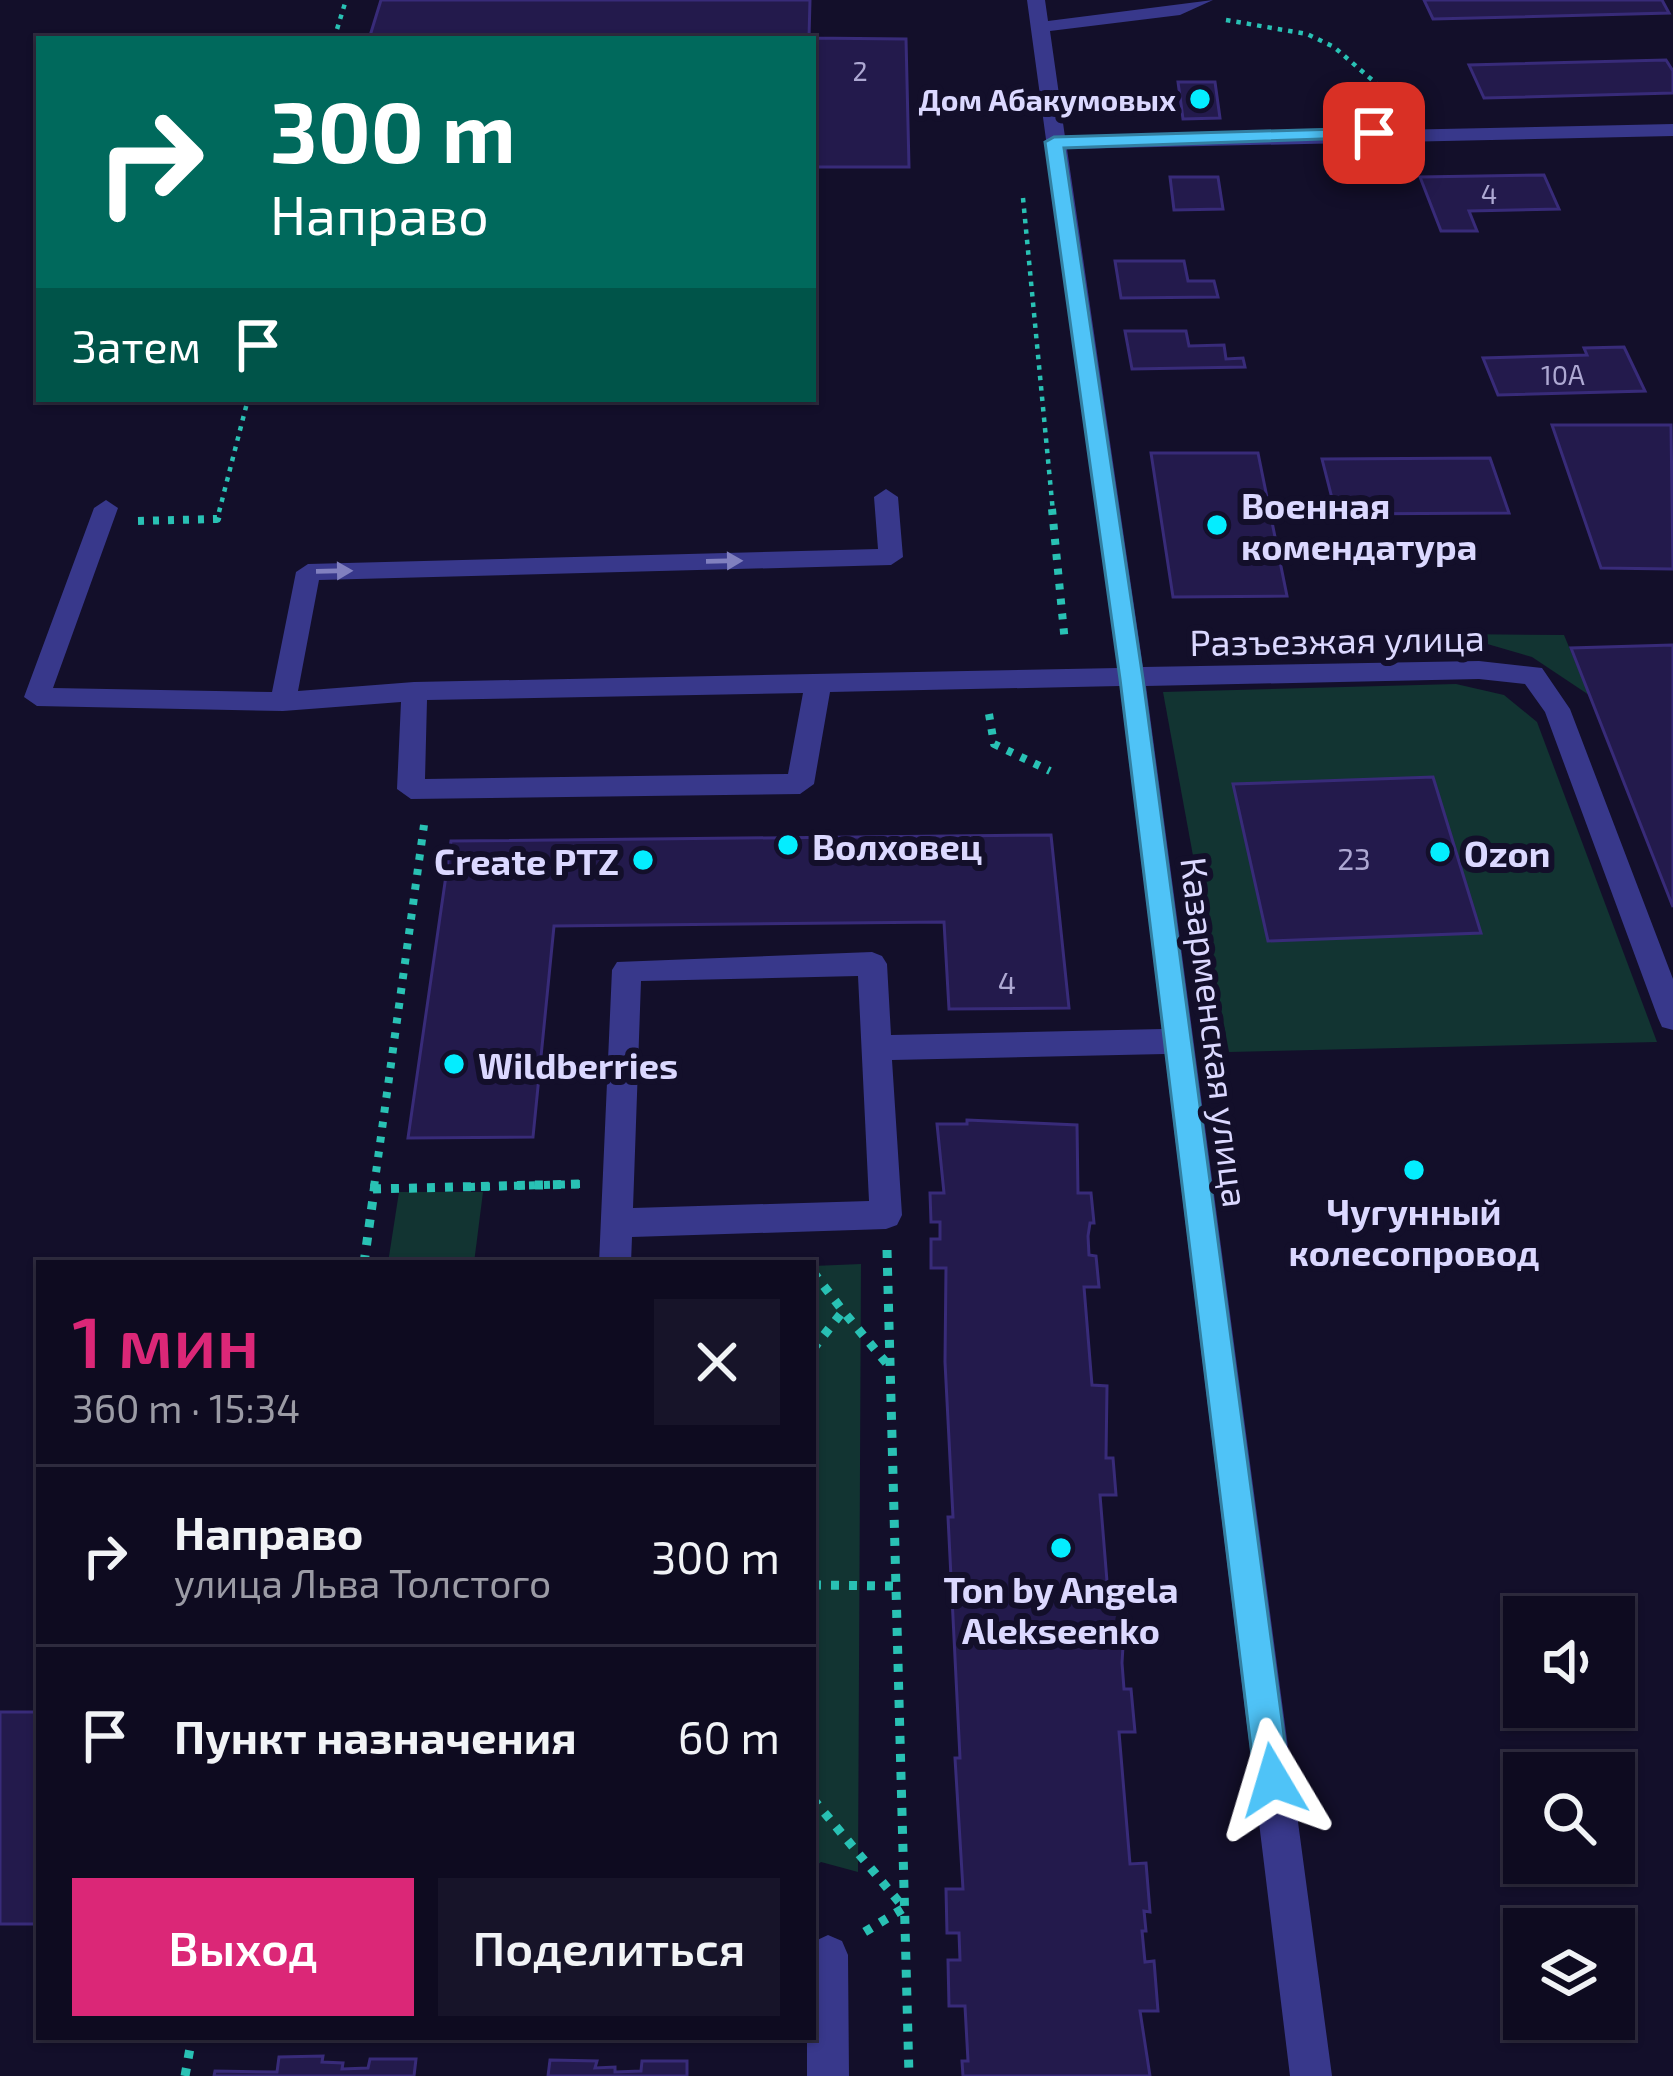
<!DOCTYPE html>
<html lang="ru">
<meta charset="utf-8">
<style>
:root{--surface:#0e0b20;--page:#171429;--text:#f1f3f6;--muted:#9b9ba5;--line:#2e2b3e;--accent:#db2777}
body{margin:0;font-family:"Exo 2",sans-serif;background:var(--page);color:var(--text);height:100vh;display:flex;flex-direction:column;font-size:45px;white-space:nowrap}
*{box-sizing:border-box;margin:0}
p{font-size:39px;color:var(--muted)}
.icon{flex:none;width:66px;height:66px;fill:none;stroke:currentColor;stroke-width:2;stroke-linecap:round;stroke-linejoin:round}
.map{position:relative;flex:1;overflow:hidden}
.panel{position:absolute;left:36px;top:1260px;width:780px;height:780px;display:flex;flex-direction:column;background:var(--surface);border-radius:0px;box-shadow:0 3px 9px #0004,0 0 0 3px var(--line)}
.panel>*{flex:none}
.hud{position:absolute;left:36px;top:36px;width:780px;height:366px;border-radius:0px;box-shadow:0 3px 9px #0004,0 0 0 3px var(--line);background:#00695c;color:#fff;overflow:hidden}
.controls{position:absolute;left:1503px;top:1596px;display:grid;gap:24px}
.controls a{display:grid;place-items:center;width:132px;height:132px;border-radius:0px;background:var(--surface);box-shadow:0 3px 9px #0004,0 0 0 3px var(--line);font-size:60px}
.pin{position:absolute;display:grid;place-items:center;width:102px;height:102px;color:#fff;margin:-51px;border-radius:24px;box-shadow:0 6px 18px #0006}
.me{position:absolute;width:132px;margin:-66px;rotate:353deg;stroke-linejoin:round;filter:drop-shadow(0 0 9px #0008)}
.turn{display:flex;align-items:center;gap:42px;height:252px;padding:0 36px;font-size:54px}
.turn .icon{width:156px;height:156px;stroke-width:2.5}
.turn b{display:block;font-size:84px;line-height:102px}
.then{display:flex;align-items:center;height:114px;padding:0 36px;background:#0003;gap:24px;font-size:45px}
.round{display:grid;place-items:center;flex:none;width:126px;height:126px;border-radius:0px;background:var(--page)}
.summary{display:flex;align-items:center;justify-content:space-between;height:204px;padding:0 36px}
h1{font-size:72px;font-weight:600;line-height:90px;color:var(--accent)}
.primary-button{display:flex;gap:24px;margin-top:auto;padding:24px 36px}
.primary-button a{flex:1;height:138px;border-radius:0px;background:var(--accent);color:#fff;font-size:48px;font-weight:600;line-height:138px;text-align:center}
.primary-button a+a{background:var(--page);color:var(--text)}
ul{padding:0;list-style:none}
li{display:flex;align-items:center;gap:36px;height:180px;padding:0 36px;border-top:3px solid var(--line)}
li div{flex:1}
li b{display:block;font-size:45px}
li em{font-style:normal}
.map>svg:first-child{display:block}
.green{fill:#123432}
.building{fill:#231a4c;stroke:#382b79;stroke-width:3}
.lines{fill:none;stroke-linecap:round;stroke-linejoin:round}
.path-far2{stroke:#29c1b4;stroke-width:4.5;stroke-dasharray:4.5 6;stroke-linecap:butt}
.path-far1{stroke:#29c1b4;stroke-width:8;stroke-dasharray:6 9;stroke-linecap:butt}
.path{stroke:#29c1b4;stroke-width:9;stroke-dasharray:8 10;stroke-linecap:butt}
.minor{fill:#38388b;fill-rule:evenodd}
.oneway{fill:#8180bf}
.route{fill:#4fc3f7;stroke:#337fa1;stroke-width:3}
.poi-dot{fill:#04edff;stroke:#130f2a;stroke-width:4.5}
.labels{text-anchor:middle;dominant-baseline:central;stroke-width:12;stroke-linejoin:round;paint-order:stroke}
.far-number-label{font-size:27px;fill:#ada8d2}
.far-poi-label{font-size:30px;font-weight:bold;fill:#dbd8ff;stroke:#130f2a;text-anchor:end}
.number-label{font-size:30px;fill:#ada8d2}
.poi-label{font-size:36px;font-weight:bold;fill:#dbd8ff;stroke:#130f2a;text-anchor:start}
.street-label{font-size:36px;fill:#dbd8ff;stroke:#130f2a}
</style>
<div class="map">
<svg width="1673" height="2076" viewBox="0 0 1673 2076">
<rect width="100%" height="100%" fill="#130f2a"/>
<g class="green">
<path d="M1453,634L1564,635L1589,695L1532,657Z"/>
<path d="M1456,684L1504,695L1537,722L1657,1042L1229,1052L1163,692Z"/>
<path d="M399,1192H483L474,1263H388Z"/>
<path d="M861,1264L858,1872L821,1862L813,1868V1266Z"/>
</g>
<g class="building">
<path d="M381,0H810L809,38L906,39L909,167H813V39H369Z"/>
<path d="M1424,0H1662L1669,13L1433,19Z"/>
<path d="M1666,60L1673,71V93L1484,98L1469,65Z"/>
<path d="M1178,82H1215L1220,118L1183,119Z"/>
<path d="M1544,175L1559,209L1469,211L1477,231H1441L1420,177Z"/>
<path d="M1170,177H1218L1223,209L1174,210Z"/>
<path d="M1115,261H1184L1188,281H1214L1218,297L1121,298Z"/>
<path d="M1125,331H1186L1189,346L1224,345L1226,359L1243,358L1245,367L1132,369Z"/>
<path d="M1624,347L1645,391L1498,395L1483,358L1587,355L1584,348Z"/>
<path d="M1552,425H1671L1673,569L1601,568Z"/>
<path d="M1151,453H1258L1287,596L1173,597Z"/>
<path d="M1490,458L1509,513L1336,514L1322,459Z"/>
<path d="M1673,645V907L1571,648Z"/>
<path d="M1433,777L1481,933L1268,941L1233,784Z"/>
<path d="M1051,835L1069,1008L949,1009L944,922L554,926L533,1137L408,1138L451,841Z"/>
<path d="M967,1120L1077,1125L1078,1193H1091L1094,1223H1090L1088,1236L1089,1255L1096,1256L1099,1287H1084L1092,1385L1107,1386L1106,1458H1113L1116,1495H1100L1109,1606H1125L1129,1647L1123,1646L1122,1663L1124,1689H1131L1135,1732H1119L1130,1864L1146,1863L1150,1912L1144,1911L1146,1931H1142L1145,1962L1154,1961L1158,2011H1140L1150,2076H963L962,2061H968L965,2006H949L948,1960H960L959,1933H947L946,1889H963L955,1758H960L948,1517H953L945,1362L946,1268H931V1239H940V1222H931L930,1193H944L937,1124H967Z"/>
<rect x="0" y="1712" width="39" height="212"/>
<path d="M323,2056L322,2062L343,2063L342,2069L368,2068L370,2059H416L414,2076H214L215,2071L277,2072L279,2057Z"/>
<path d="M550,2060L597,2061L595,2068L615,2067V2072L641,2071L642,2061H687V2076H548Z"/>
</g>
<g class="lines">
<g class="path-far2">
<path d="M1226,20L1307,34L1334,47L1378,85L1417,102"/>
<path d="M334,39L346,0"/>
<path d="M1023,198L1053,512"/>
<path d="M219,512L248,399"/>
</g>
<g class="path-far1">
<path d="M1052,509L1065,643"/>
<path d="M138,521L217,519L220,509"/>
<path d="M989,714L994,744L1050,771"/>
<path d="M374,1187L424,825"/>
<path d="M469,1187L581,1184"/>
</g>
<g class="path">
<path d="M373,1189L581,1184"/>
<path d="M887,1250L909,2076"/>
<path d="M364,1263L375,1184"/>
<path d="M813,1272L843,1311"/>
<path d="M813,1349L843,1311L888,1365"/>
<path d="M813,1585L895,1586"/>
<path d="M813,1799L904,1908L863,1933"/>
<path d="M185,2076L192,2037"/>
</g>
<g class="minor">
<path d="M1027,0H1045L1048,21L1213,0L1180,15L1050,31L1065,137L1673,124V136L1067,149L1143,667L1479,661L1542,668L1570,709L1673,979V1030L1662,1027L1658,1018L1545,712L1525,684L1479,679L1146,686L1332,2076H1290L1165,1054L892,1060L902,1215L897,1225L886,1229L632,1237L631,1263H599L612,970L617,962L872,952L882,956L887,964L891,1035L1162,1029L1120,686L830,692L814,784L800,794L411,799L397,789L401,702L283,711L37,706L24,697L94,508L106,500L118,508L53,688L272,692L296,572L308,564L878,549L874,497L886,489L898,497L903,557L891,565L319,580L298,691L414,682L1118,668ZM803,693L788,774L425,779L427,700ZM858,976L869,1201L633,1208L641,981Z"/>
<path d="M828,1935L842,1941L848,1955L849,2076H807V2037H813V1942Z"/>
</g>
</g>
<defs><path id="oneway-solid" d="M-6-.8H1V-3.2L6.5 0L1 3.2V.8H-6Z" transform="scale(3)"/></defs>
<g class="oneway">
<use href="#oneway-solid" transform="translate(724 561) rotate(-1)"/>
<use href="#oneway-solid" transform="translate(334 571) rotate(-1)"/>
</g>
<path class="route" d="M1374,128L1381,129V137L1064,148L1143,679L1290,1780L1285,1792L1273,1797L1261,1792L1255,1780L1120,679L1045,142L1054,137Z"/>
<g class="poi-dot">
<circle cx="1200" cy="99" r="12"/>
<circle cx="1217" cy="525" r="12"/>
<circle cx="788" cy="845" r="12"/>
<circle cx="1440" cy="852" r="12"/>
<circle cx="643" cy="860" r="12"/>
<circle cx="454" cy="1064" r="12"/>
<circle cx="1414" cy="1170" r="12"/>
<circle cx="1061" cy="1548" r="12"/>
</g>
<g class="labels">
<g class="far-number-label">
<text x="860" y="70">2</text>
<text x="1489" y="193">4</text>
<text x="1563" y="374">10А</text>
</g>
<g class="far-poi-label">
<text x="1176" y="99">Дом Абакумовых</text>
</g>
<g class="number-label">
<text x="1354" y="858">23</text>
<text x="1007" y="982">4</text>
</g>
<g class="poi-label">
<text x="1241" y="504">Военная<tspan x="1241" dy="41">комендатура</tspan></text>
<text x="812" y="845">Волховец</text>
<text x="1464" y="852">Ozon</text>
<text x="619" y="860" text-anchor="end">Create PTZ</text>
<text x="478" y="1064">Wildberries</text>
<text x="1414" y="1210" text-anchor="middle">Чугунный<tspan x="1414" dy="41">колесопровод</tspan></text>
<text x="1061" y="1588" text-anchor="middle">Ton by Angela<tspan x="1061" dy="41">Alekseenko</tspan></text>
</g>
<g class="street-label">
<text transform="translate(1337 639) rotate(-1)">Разъезжая улица</text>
<text transform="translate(1216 1032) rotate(83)">Казарменская улица</text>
</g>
</g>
</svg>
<div class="controls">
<a><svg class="icon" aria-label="sound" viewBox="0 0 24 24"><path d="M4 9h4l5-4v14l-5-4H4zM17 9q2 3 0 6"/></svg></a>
<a><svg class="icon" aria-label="search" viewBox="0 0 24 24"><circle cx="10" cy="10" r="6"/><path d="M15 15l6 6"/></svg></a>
<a><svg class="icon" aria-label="layers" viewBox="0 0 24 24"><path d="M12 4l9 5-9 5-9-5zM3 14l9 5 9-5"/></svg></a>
</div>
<div class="pin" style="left:1374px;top:133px;background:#d93025"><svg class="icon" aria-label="arrive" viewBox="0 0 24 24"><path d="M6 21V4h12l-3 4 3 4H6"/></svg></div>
<svg class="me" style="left:1273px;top:1780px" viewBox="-20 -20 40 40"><path d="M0-17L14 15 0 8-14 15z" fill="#4fc3f7" stroke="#fff" stroke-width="4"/></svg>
<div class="hud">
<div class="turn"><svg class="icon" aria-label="right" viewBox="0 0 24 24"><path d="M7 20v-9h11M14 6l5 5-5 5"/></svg><div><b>300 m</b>Направо</div></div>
<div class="then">Затем<svg class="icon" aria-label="arrive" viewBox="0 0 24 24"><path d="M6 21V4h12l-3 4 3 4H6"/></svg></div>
</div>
<section class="panel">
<div class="summary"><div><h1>1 мин</h1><p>360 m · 15:34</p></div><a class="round"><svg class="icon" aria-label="close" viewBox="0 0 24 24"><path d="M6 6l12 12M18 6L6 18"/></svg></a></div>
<ul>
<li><svg class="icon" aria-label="right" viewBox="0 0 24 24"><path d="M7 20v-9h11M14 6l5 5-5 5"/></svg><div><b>Направо</b><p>улица Льва Толстого</p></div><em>300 m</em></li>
<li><svg class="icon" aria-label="arrive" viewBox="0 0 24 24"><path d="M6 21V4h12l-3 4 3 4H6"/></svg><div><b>Пункт назначения</b></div><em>60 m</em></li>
</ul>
<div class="primary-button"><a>Выход</a><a>Поделиться</a></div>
</section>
</div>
